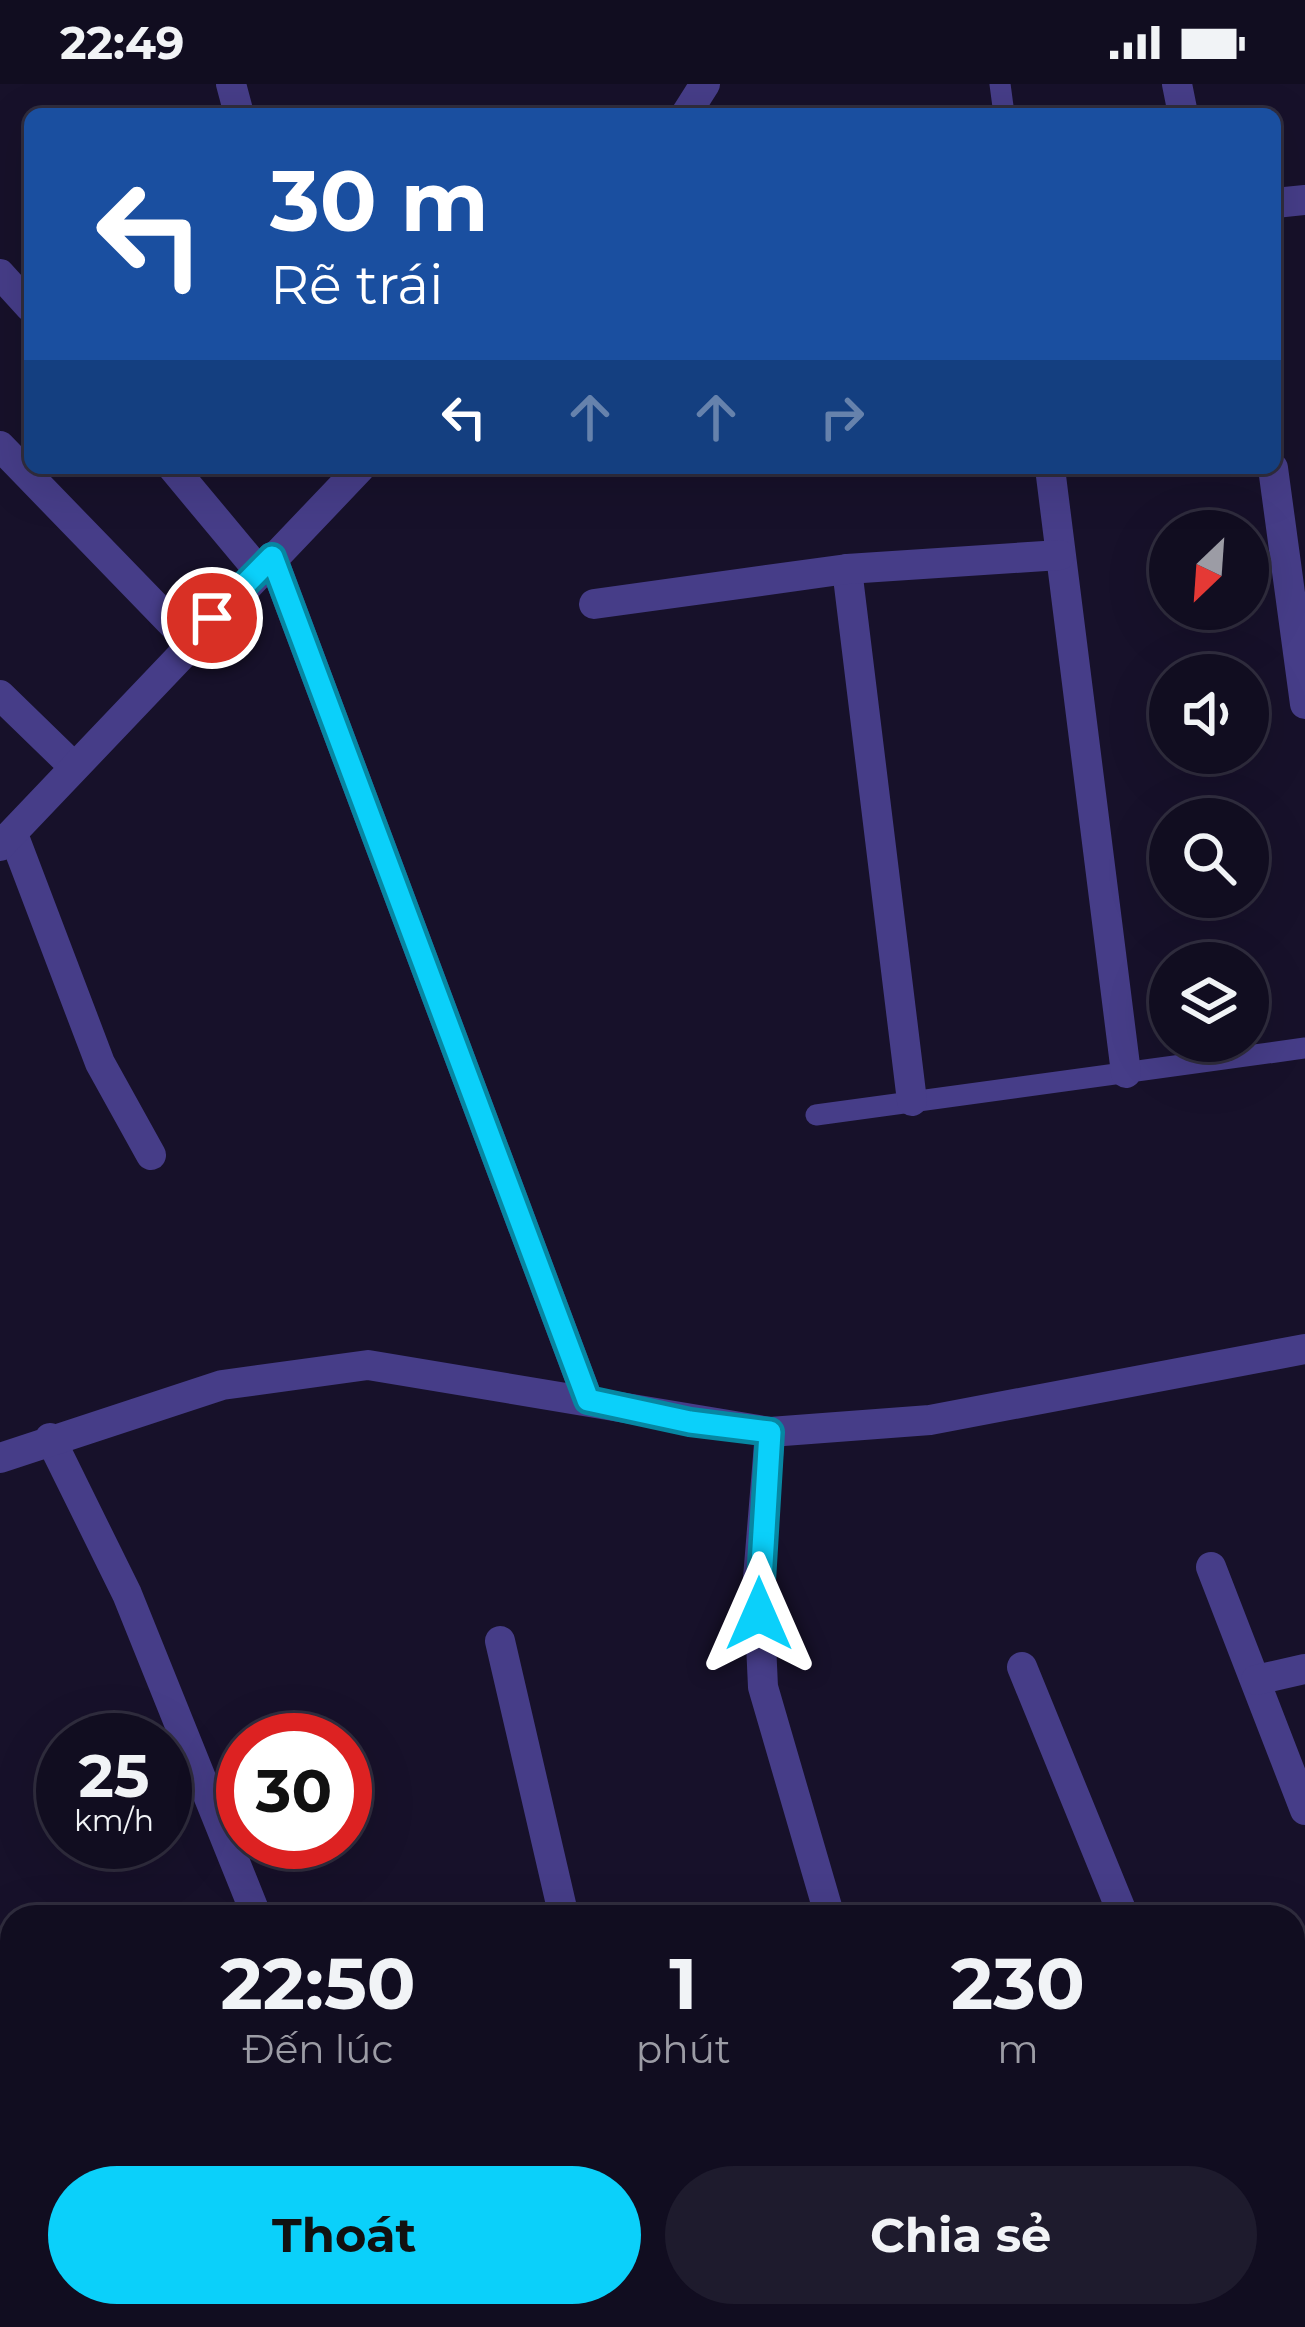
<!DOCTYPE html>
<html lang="vi">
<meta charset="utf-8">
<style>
:root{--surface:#110d20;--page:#1e1b2d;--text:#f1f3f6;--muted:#9c9ca5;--line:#302d3e;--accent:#0bd0fa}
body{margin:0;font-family:Montserrat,sans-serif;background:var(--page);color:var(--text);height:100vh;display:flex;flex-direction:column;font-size:45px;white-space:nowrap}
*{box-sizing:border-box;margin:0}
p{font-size:39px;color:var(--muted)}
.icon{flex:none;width:66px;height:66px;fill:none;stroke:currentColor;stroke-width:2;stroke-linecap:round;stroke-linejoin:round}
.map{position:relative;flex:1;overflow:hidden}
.panel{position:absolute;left:0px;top:1821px;width:1305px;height:423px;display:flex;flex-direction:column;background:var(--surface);border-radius:36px 36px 0 0;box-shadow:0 12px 48px #0002,0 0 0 3px var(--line)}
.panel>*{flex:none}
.top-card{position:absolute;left:24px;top:24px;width:1257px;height:366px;border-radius:18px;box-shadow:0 12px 48px #0002,0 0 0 3px var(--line);background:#1a4fa0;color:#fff;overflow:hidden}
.needle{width:78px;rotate:205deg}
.controls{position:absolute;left:1149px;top:426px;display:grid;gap:24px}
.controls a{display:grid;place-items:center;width:120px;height:120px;border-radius:50%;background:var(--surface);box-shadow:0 12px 48px #0002,0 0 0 3px var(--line);font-size:60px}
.speed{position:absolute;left:36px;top:1629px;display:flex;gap:24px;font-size:60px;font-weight:700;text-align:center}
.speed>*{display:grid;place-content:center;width:156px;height:156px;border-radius:50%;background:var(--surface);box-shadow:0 12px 48px #0002,0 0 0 3px var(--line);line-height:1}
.speed small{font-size:30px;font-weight:400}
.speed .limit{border:18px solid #d22;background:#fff;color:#111}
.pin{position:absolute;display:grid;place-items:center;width:102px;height:102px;color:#fff;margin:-51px;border:6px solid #fff;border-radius:50%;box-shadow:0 3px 12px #0007}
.me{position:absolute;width:132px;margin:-66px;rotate:0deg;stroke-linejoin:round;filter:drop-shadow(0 0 9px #0008)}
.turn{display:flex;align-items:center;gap:42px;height:252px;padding:0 48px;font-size:54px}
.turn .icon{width:156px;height:156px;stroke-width:2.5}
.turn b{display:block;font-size:84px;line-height:102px}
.lanes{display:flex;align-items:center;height:114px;padding:0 48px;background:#0003;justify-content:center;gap:60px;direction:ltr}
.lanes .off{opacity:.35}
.eta{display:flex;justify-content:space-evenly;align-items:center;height:204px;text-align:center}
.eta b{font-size:72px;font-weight:700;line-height:84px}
.action{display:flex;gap:24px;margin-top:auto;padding:24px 48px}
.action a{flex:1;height:138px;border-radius:72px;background:var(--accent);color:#111;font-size:48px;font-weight:700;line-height:138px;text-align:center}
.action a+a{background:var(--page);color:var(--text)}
.status{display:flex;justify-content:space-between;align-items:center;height:84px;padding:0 60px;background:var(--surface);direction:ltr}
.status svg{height:33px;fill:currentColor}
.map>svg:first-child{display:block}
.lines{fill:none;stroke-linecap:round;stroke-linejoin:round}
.lane{stroke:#463d88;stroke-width:21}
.street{stroke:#463d88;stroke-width:30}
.route-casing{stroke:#0787a2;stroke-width:30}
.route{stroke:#0bd0fa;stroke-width:21}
</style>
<div class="status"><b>22:49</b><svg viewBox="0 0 49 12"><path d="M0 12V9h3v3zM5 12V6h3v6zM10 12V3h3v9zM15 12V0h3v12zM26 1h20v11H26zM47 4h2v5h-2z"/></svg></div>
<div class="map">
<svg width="1305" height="2243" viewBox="0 0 1305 2243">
<rect width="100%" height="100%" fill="#17112a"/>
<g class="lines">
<g class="lane">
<path d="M1000,0L1004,30"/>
<path d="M816,1031L1305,964"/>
</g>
<g class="street">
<path d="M231,0L239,30"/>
<path d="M1177,0L1183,30"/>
<path d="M686,30L705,0"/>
<path d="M1275,119L1305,116"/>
<path d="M0,190L30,223"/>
<path d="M0,362L190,558"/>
<path d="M173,384L258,486"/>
<path d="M1050,384L1126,989"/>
<path d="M1273,384L1305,620"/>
<path d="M272,473L588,1316"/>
<path d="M847,485L912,1017"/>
<path d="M594,520L847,485L1060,471"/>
<path d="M0,611L72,681"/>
<path d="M13,750L100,979L151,1071"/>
<path d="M0,762L360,384"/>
<path d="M770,1348L758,1494L763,1603L830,1833"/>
<path d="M50,1354L127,1510L257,1833"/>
<path d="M0,1374L222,1301L368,1281L770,1348L930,1336L1305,1265"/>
<path d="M1211,1483L1305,1726"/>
<path d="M500,1557L564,1833"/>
<path d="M1022,1583L1124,1833"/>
<path d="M1256,1596L1305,1585"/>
<path d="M1293,1935L1305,1929"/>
<path d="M393,2232L397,2243"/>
<path d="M665,2232L668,2243"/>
<path d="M974,2232L978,2243"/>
</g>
</g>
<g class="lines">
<g class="route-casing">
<path id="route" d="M212,534L272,473L588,1316L690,1338L770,1348L759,1530"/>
</g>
<use href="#route" class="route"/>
</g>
</svg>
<div class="controls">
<a><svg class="needle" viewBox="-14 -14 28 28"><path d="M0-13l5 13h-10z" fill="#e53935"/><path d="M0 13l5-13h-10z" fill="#9c9ca5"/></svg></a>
<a><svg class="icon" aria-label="sound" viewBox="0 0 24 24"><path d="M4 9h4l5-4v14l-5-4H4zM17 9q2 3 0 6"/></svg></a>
<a><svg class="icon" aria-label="search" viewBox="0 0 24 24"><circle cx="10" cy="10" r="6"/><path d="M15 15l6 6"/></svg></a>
<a><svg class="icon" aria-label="layers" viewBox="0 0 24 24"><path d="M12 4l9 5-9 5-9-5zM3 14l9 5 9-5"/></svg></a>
</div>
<div class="speed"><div>25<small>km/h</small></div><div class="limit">30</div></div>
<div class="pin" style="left:212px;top:534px;background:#d93025"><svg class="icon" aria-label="arrive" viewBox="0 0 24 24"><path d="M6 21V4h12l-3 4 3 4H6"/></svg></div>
<svg class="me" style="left:759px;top:1530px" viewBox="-20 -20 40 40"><path d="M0-17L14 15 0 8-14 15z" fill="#0bd0fa" stroke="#fff" stroke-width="4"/></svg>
<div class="top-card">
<div class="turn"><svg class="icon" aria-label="left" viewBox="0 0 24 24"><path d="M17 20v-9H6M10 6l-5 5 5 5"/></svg><div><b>30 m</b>Rẽ trái</div></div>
<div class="lanes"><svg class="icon" aria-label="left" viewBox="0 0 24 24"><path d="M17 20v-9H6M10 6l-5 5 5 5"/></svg><svg class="icon off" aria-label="ahead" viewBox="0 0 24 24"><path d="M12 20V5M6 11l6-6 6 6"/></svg><svg class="icon off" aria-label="ahead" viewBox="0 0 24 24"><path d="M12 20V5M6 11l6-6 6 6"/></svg><svg class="icon off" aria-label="right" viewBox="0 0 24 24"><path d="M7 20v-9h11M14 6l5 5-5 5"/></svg></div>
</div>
<section class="panel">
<div class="eta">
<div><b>22:50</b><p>Đến lúc</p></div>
<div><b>1</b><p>phút</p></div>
<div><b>230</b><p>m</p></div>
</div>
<div class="action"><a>Thoát</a><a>Chia sẻ</a></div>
</section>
</div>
